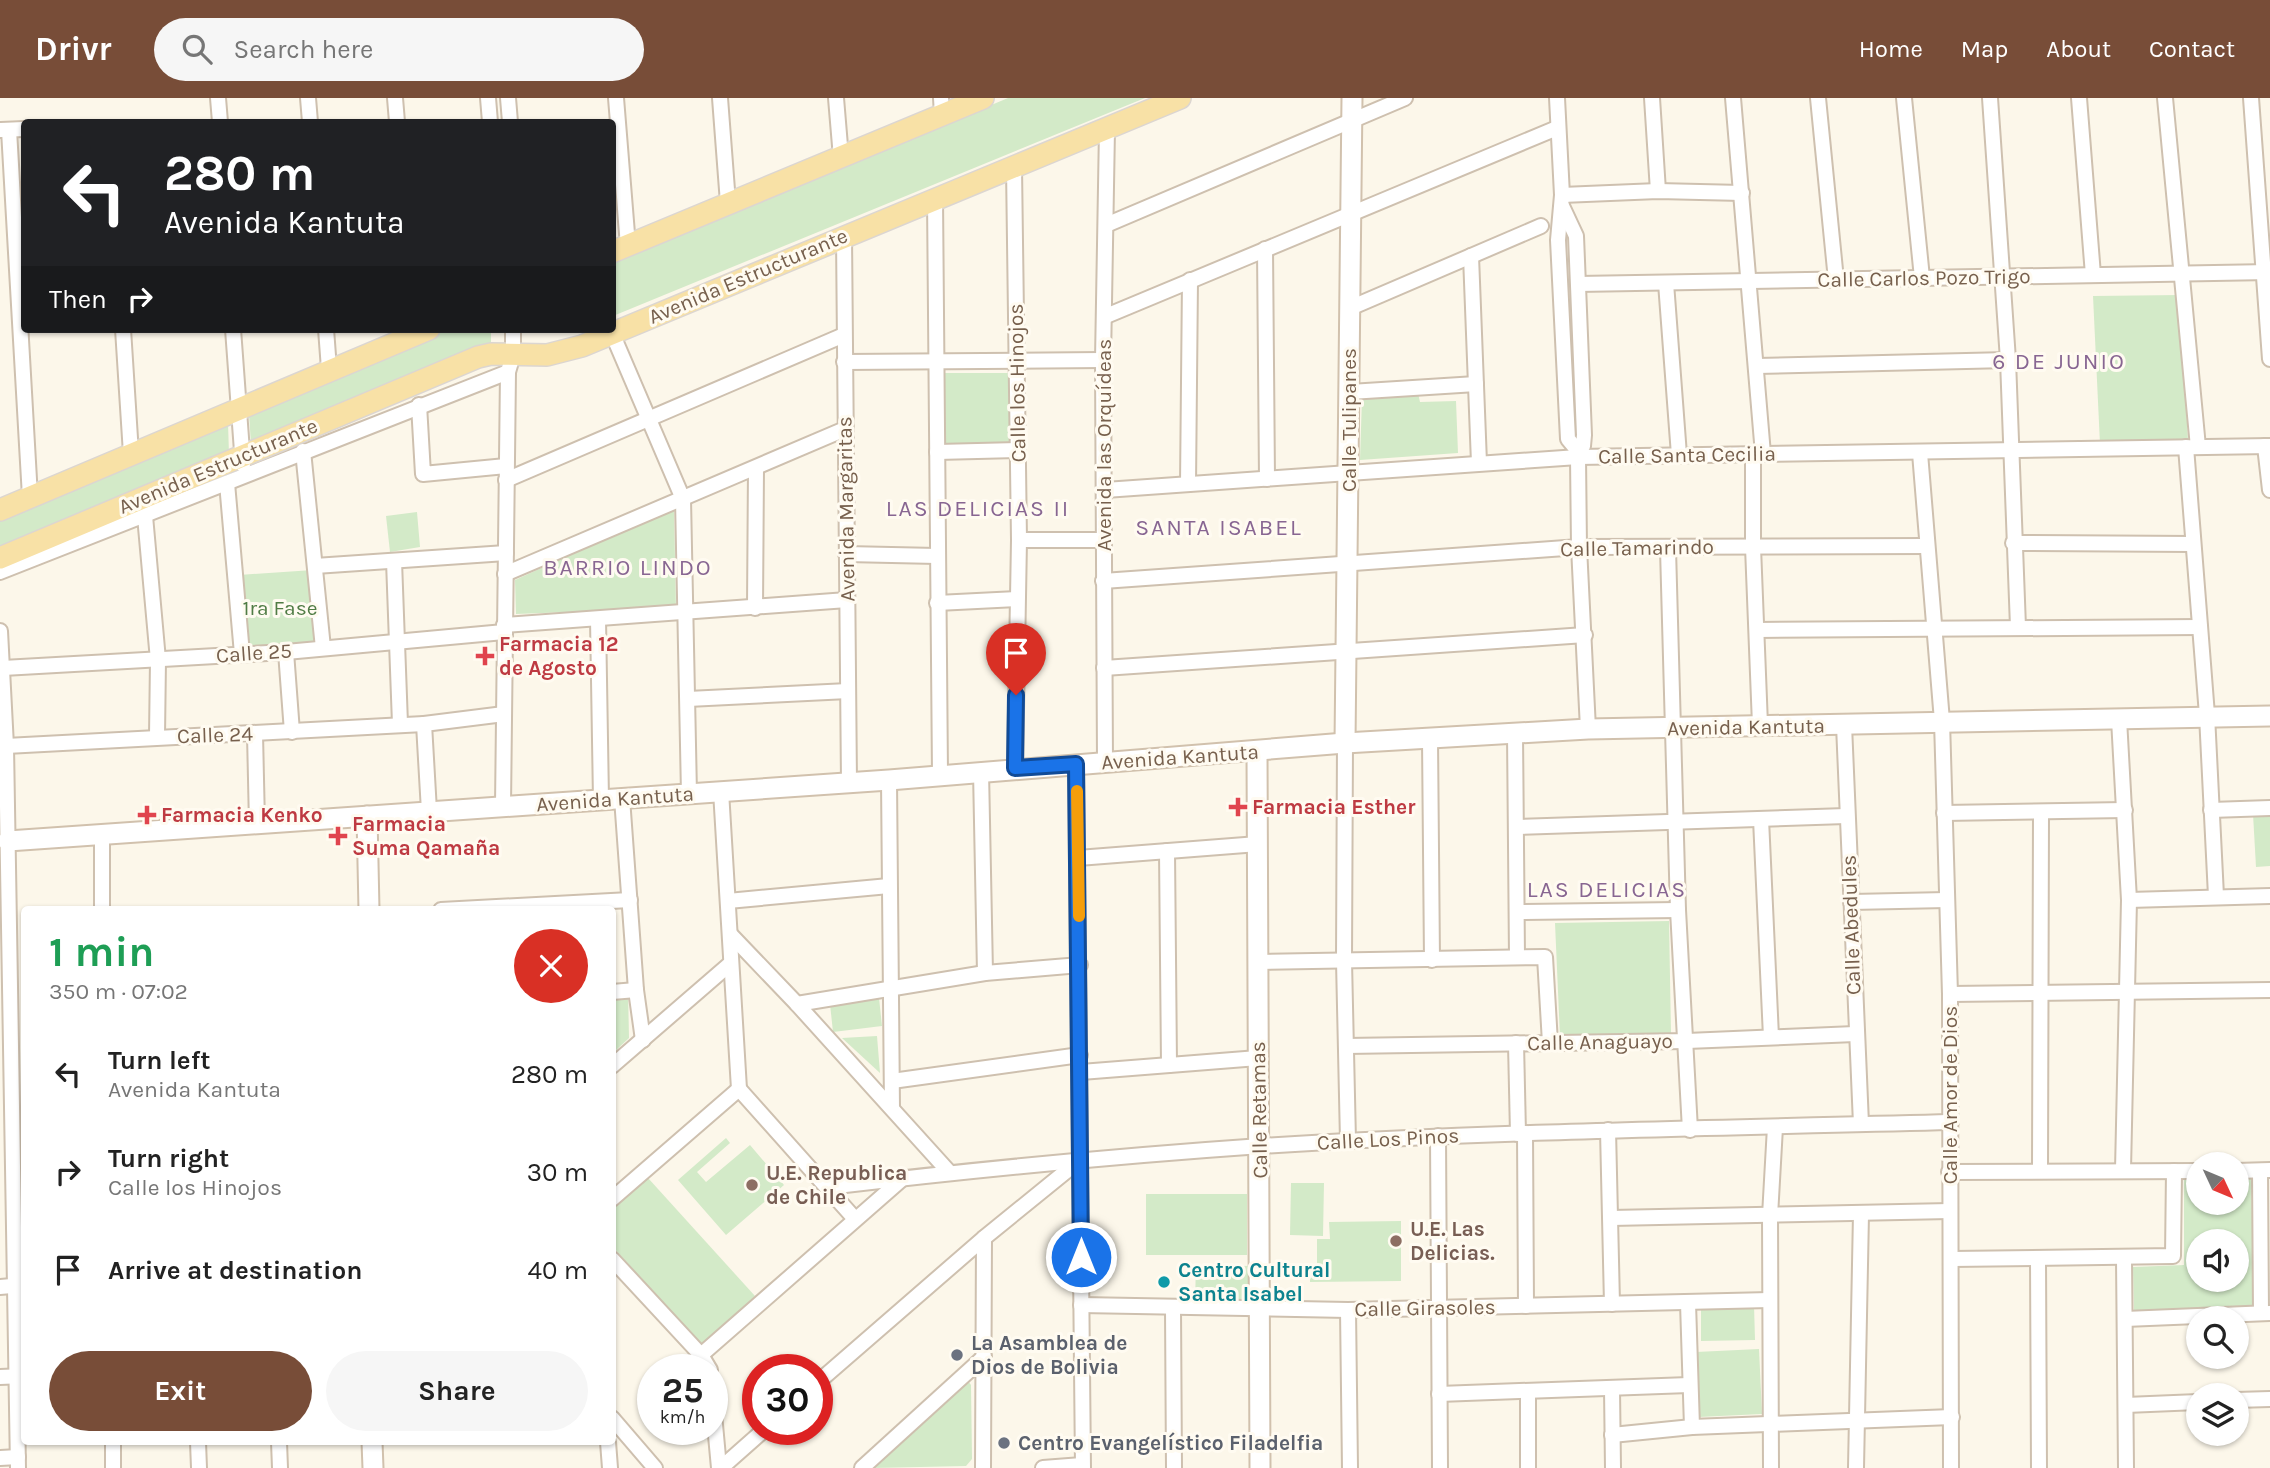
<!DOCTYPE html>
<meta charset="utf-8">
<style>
:root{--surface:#fff;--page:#f6f6f6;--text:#222;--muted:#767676;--accent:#784d38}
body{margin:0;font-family:Karla,sans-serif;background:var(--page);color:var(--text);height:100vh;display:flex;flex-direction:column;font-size:26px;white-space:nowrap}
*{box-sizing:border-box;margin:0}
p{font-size:23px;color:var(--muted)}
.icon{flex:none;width:38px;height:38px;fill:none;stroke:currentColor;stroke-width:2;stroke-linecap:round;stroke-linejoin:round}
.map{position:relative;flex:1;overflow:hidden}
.sheet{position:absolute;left:21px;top:808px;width:595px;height:539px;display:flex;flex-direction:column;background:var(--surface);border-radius:7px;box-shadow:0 2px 5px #0004}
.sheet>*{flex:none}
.guide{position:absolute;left:21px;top:21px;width:595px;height:214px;border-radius:7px;box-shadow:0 2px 5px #0004;background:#202124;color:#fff;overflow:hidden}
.needle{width:46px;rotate:134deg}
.buttons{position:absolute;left:2186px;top:1054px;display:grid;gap:14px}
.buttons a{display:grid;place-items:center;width:63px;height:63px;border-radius:50%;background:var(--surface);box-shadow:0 2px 5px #0004;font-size:35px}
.speed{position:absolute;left:637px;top:1256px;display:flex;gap:14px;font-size:35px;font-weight:700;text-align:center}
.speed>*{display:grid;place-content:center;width:91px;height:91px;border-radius:50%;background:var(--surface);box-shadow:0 2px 5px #0004;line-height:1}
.speed small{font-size:18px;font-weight:400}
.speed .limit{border:10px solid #d22;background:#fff;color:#111}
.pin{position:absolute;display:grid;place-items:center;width:60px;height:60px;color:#fff;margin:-72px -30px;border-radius:50% 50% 50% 0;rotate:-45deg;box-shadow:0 0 7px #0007}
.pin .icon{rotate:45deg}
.me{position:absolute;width:77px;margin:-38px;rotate:0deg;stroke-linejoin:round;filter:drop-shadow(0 0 5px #0008)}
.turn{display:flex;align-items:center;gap:24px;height:147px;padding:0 28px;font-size:32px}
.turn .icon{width:91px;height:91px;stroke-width:2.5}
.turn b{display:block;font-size:49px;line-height:60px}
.then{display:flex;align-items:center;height:66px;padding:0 28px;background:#0003;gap:14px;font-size:26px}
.round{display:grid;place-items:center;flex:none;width:74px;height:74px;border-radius:37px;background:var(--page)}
.overview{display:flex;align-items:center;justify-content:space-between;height:119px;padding:0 28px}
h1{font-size:42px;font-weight:700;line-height:52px;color:#1e9e55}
.primary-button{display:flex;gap:14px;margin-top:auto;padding:14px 28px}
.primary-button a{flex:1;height:80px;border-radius:42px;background:var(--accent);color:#fff;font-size:28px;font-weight:700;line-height:80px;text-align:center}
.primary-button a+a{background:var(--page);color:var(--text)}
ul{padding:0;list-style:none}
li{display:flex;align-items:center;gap:21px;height:98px;padding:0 28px}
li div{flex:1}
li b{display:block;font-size:26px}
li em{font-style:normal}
header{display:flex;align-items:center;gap:42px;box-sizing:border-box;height:98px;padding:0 35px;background:var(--accent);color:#fff}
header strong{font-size:33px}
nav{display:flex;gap:38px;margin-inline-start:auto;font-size:24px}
.search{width:490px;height:63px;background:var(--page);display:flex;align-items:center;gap:18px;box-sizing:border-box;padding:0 24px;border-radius:38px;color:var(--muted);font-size:26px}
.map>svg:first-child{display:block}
.green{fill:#d3eac8;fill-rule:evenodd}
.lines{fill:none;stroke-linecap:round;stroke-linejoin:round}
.street-casing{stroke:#cec0af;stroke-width:18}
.secondary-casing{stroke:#d1c1ad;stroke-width:23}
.primary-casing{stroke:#dcd6d1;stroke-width:24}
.street{stroke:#fff;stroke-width:14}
.secondary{stroke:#fff;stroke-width:19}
.primary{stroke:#f8e1a6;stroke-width:21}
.route-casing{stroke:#114b97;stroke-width:18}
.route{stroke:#1a73e8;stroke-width:12}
.slow{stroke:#f59e0b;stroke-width:12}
.health-dot{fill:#e0444e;stroke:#fffbf1;stroke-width:2.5}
.education-dot{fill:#8d6e63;stroke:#fffbf1;stroke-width:2.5}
.culture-dot{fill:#0f9aa8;stroke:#fffbf1;stroke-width:2.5}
.worship-dot{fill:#6b7280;stroke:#fffbf1;stroke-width:2.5}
.labels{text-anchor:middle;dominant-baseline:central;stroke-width:6;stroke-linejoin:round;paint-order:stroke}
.street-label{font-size:21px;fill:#77604d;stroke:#fffbf1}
.park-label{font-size:21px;fill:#507c45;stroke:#fffbf1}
.health-label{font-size:21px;font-weight:bold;fill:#be3a42;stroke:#fffbf1;text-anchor:start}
.education-label{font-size:21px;font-weight:bold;fill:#785e54;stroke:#fffbf1;text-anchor:start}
.culture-label{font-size:21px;font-weight:bold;fill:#0d838f;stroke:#fffbf1;text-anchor:start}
.worship-label{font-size:21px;font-weight:bold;fill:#5b616d;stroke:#fffbf1;text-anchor:start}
.neighbourhood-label{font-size:23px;letter-spacing:2px;fill:#886692;stroke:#fffbf1}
</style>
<header>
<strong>Drivr</strong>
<div class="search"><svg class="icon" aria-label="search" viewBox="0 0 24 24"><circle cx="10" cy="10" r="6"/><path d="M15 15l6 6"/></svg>Search here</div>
<nav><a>Home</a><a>Map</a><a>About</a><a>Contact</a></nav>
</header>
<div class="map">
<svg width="2270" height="1370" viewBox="0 0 2270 1370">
<rect width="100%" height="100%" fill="#fcf7ea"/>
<g class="green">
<path d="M1008,0H1145L613,218L612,166Z"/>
<path d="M2180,197L2188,342L2100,346L2093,198Z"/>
<path d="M449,231H491V248L251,346L249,316Z"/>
<rect x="944" y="275" width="67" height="72"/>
<path d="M1417,291L1420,304L1456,303L1458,355L1360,362L1362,299Z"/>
<path d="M228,325L229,356L0,450V421Z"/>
<path d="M674,410L676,510L516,516L515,482Z"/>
<path d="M417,414L420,449L390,454L386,418Z"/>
<path d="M313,472L319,544L249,552L239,477Z"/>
<path d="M2270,715V768L2256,769L2253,716Z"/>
<path d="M1669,823L1671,935L1560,939L1555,825Z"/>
<path d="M628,892L629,940L613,955V895Z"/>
<path d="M879,900L882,928L833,934L830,906Z"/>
<path d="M877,938L880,975L842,940Z"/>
<path d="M726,1040L730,1045L697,1074L706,1084L750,1047L784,1087L726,1137L678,1082Z"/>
<path d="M2251,1075L2254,1211L2134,1214L2133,1169L2184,1167V1077H2198V1104H2236L2237,1076ZM2198,1143H2236V1181H2198Z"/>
<path d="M648,1080L755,1198L701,1247L613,1149L612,1111Z"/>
<path d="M1291,1085H1324L1323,1138L1290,1137Z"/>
<rect x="1146" y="1096" width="101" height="61"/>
<path d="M1401,1123V1183L1310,1184V1167H1317V1141H1330L1329,1124Z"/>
<path d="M1196,1167L1249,1168L1248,1204L1195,1203Z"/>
<path d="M1754,1207L1755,1242L1701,1243V1208Z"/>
<path d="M1759,1251L1762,1316L1699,1319L1696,1254Z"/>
<path d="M968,1283L971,1287L972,1361L966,1368L873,1370V1364Z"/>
</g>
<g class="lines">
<g class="street-casing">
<g id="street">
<path d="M218,0L220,24"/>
<path d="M308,0L310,24"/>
<path d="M395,0L397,24"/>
<path d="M488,0L490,24"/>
<path d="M508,0L510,24"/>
<path d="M616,0L628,148"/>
<path d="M720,0L728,105"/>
<path d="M836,0L841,60"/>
<path d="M941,0L942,17"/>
<path d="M1557,0L1562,97L1558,142L1568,341L1578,353V359L1579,449L1588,631"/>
<path d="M1652,0L1658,93"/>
<path d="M1733,0L1763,356"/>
<path d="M1818,0L1836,182"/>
<path d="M1904,0L1922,180"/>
<path d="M1990,0L2008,262L2018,529"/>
<path d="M2079,0L2093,177"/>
<path d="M2165,0L2198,349"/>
<path d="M2251,0L2270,261"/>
<path d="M1,32L24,31"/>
<path d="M9,32L30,399"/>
<path d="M1014,69L1019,442L1015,670"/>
<path d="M1562,97L1658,93L1742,95"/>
<path d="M935,100L940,677"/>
<path d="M1562,108L1576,138L1584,337L1583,348L1578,353"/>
<path d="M1106,127L1405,0"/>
<path d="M844,138L849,685"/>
<path d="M1265,151L1267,381"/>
<path d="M1471,158L1479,365"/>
<path d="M1666,185L1679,357"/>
<path d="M1578,186L2270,174"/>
<path d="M1350,210L1541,128"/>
<path d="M1106,218L1557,30"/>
<path d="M123,231L131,356"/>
<path d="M233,231L243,367"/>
<path d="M326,231L329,271"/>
<path d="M612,235L683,401L689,696"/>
<path d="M844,264L1103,262"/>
<path d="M1757,268L2008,262"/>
<path d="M1350,294L1476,286"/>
<path d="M419,307L423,376L506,368"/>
<path d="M2265,348L2270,392"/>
<path d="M2186,349L2207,617L2216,798"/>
<path d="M303,353L323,550"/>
<path d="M937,354L1018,352"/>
<path d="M1920,355L1942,623L1950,896L1951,1370"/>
<path d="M1753,356V449L1760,627"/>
<path d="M506,382L844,237"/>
<path d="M227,385L242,556"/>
<path d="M1188,386L1190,182"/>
<path d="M1105,392L1578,359L2270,348"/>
<path d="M145,418L158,562L157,638"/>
<path d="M1019,442H1104"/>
<path d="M2013,445L2193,446"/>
<path d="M1668,451L1678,812L1690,1032"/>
<path d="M846,456L937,458"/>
<path d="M394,463L400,626"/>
<path d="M315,468L506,455"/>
<path d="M0,474L508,274"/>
<path d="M505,476L845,331"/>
<path d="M1103,483L1579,449L1927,448"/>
<path d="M937,505L1017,501"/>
<path d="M755,510L756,370"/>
<path d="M598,521L601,702"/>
<path d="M504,527L847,502"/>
<path d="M1757,532L2200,529"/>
<path d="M0,533L6,648L18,1370"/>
<path d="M286,554L292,634"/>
<path d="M3,570L286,554L504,534"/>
<path d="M1104,570L1585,537"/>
<path d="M688,601L848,593"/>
<path d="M2119,621L2129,802L2123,1072"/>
<path d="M1844,627L1861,1026"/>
<path d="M1515,635L1517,859"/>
<path d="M255,636L257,726"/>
<path d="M1430,641L1432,862"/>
<path d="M1345,645L1344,863L1348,1043"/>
<path d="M6,648L424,626"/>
<path d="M1105,664L1103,262L1107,31"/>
<path d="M1076,666L1083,1370"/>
<path d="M981,673L985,875"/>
<path d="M889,682L892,1010"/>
<path d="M721,693L739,991"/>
<path d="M622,700L636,892L643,942"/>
<path d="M503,708L508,274L513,257V231"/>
<path d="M2211,712L2270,710"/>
<path d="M429,713L424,626L504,616"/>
<path d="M1944,715L2125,712"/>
<path d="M1761,721L1771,939"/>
<path d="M1517,729L1846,718"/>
<path d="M102,736V812"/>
<path d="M1167,753L1169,967"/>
<path d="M1078,760L1258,746"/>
<path d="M2129,802L2270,798"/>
<path d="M728,803L889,788"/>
<path d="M1851,804L1947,802"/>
<path d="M441,812L630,802"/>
<path d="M1517,814L1678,812"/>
<path d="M730,836L797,906L949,1074"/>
<path d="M1256,864L1545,859L1550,945"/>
<path d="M612,894L636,892"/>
<path d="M1950,896L2270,892"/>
<path d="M797,906L985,875L1080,867"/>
<path d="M1516,945L1518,1036"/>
<path d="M1346,948L1687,943L1855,936"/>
<path d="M612,968L731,865"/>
<path d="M1081,974L1258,960"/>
<path d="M892,983L1080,957"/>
<path d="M739,991L855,1121"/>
<path d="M1608,1032L1612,1206"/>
<path d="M1525,1035L1526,1208"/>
<path d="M1438,1038L1440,1370"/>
<path d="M2040,1072L2041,714"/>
<path d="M2236,1073L2270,1072"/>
<path d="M2260,1073L2261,1215"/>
<path d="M1949,1074L2198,1073"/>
<path d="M828,1089C972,1072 1116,1058 1261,1048C1491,1033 1721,1030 1951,1024"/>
<path d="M612,1101L739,991"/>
<path d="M1611,1120L1950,1113"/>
<path d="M612,1161L701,1257L710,1272"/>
<path d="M1952,1161L2173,1158L2174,1073"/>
<path d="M2124,1161L2126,1370"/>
<path d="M2038,1162L2039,1370"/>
<path d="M0,1189L23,1187"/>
<path d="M1688,1205L1692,1329"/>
<path d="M1081,1207L1348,1212L1770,1202"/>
<path d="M1173,1211L1174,1370"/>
<path d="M1348,1212L1350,1370"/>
<path d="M2125,1221L2270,1215"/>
<path d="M701,1257L902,1081"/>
<path d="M0,1279L24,1278"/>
<path d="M817,1285L984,1140L1080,1062"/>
<path d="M1612,1291L1613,1370"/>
<path d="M712,1294L719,1370"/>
<path d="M1528,1294V1370"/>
<path d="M1439,1296L1689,1287"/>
<path d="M2236,1302L2270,1301"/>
<path d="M2126,1307L2198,1304"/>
<path d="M612,1320L655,1370"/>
<path d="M1612,1337L1692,1329L1952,1319"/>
<path d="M113,1344V1370"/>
<path d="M198,1344L199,1370"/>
<path d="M279,1344L280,1370"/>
<path d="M608,1344L610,1370"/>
<path d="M0,1360L18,1359"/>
<path d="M721,1370L764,1332"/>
<path d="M862,1370L984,1259"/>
<path d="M983,1370L984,1140"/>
<path d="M1043,1370L1082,1367"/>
<path d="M1771,1370L1770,1118L1775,1029"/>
<path d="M1856,1370L1861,1116"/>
</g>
</g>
<g class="secondary-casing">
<g id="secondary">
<path d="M1345,645L1352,0"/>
<path d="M1257,654L1260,1370"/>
<path d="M367,718L369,812"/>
<path d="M8,743L889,682L1345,645L1588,631L2270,618"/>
<path d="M372,1344L373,1370"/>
</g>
</g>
<g class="primary-casing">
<g id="primary">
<path d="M612,154L983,0"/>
<path d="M0,412L429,231"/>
<path d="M0,460L478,259L491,256L547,257L582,248L1180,0"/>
</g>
</g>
<use href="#street" class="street"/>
<use href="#secondary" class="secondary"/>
<use href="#primary" class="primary"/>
</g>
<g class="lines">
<g class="route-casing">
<path id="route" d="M1016,597L1015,670L1076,666L1081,1159"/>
</g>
<use href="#route" class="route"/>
<path class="slow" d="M1077,693L1079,818"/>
</g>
<g class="health-dot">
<path d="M481.5 547.5h7v7h7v7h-7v7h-7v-7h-7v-7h7z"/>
<path d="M1234.5 698.5h7v7h7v7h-7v7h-7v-7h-7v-7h7z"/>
<path d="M143.5 706.5h7v7h7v7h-7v7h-7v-7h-7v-7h7z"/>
<path d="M334.5 727.5h7v7h7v7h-7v7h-7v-7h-7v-7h7z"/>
</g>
<g class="education-dot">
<circle cx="752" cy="1087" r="7"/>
<circle cx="1396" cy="1143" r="7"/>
</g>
<circle class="culture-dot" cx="1164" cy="1184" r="7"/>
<g class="worship-dot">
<circle cx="957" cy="1257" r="7"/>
<circle cx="1004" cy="1345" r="7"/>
</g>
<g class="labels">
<g class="street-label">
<text transform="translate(748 178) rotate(-23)">Avenida Estructurante</text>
<text transform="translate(1924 180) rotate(-1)">Calle Carlos Pozo Trigo</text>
<text transform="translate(1017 285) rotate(-91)">Calle los Hinojos</text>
<text transform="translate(1349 322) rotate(-90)">Calle Tulipanes</text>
<text transform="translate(1104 347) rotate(-90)">Avenida las Orquídeas</text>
<text transform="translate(1687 357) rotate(-1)">Calle Santa Cecilia</text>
<text transform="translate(218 368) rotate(-23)">Avenida Estructurante</text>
<text transform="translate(846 411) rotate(-91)">Avenida Margaritas</text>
<text transform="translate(1637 450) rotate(-1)">Calle Tamarindo</text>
<text transform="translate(254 555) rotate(-4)">Calle 25</text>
<text transform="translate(1746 629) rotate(-1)">Avenida Kantuta</text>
<text transform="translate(215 637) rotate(-2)">Calle 24</text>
<text transform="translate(1180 659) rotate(-4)">Avenida Kantuta</text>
<text transform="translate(615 701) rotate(-4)">Avenida Kantuta</text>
<text transform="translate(1851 827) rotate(-92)">Calle Abedules</text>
<text transform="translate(1600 944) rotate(-1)">Calle Anaguayo</text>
<text transform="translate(1950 997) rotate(-90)">Calle Amor de Dios</text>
<text transform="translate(1259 1012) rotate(-91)">Calle Retamas</text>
<text transform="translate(1388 1041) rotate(-3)">Calle Los Pinos</text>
<text transform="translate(1425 1210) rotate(-1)">Calle Girasoles</text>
</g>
<g class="park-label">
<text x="280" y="510">1ra Fase</text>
</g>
<g class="health-label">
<text x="499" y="546">Farmacia 12<tspan x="499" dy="24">de Agosto</tspan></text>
<text x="1252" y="709">Farmacia Esther</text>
<text x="161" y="717">Farmacia Kenko</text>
<text x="352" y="726">Farmacia<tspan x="352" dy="24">Suma Qamaña</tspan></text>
</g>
<g class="education-label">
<text x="766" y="1075">U.E. Republica<tspan x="766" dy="24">de Chile</tspan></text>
<text x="1410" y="1131">U.E. Las<tspan x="1410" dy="24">Delicias.</tspan></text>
</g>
<g class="culture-label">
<text x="1178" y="1172">Centro Cultural<tspan x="1178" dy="24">Santa Isabel</tspan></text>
</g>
<g class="worship-label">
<text x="971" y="1245">La Asamblea de<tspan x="971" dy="24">Dios de Bolivia</tspan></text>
<text x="1018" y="1345">Centro Evangelístico Filadelfia</text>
</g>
<g class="neighbourhood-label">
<text x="2059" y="263">6 DE JUNIO</text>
<text x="978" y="410">LAS DELICIAS II</text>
<text x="1219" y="429">SANTA ISABEL</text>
<text x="628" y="469">BARRIO LINDO</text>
<text x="1607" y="791">LAS DELICIAS</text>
</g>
</g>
</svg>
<div class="buttons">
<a><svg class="needle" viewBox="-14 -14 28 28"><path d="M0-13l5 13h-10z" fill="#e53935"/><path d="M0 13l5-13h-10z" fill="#767676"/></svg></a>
<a><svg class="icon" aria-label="sound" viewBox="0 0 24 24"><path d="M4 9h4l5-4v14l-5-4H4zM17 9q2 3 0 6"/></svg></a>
<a><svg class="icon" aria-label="search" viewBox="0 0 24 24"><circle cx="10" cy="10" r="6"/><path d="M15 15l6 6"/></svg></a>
<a><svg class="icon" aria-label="layers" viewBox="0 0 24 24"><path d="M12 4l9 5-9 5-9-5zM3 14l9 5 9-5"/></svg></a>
</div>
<div class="speed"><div>25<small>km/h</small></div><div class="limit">30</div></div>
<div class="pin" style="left:1016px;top:597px;background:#d93025"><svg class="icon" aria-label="arrive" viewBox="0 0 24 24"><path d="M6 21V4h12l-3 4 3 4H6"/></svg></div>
<svg class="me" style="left:1081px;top:1159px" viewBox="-20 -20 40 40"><circle r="17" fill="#1a73e8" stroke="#fff" stroke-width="3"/><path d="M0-11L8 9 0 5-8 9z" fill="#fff"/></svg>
<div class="guide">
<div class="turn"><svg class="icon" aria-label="left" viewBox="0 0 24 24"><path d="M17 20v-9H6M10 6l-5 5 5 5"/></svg><div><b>280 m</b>Avenida Kantuta</div></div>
<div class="then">Then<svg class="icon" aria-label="right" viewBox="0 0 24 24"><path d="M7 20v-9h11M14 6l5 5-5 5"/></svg></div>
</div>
<section class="sheet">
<div class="overview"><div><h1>1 min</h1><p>350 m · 07:02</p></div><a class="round" style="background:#d93025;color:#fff"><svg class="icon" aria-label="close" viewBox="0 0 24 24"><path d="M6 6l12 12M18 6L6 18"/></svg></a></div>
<ul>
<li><svg class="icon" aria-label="left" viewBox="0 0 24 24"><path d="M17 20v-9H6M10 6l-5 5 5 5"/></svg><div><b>Turn left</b><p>Avenida Kantuta</p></div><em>280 m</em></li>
<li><svg class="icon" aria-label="right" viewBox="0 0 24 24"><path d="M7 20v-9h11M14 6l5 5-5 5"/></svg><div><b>Turn right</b><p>Calle los Hinojos</p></div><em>30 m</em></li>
<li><svg class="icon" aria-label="arrive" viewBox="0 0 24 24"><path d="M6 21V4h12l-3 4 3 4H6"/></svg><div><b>Arrive at destination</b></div><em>40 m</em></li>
</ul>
<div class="primary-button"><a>Exit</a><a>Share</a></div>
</section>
</div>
